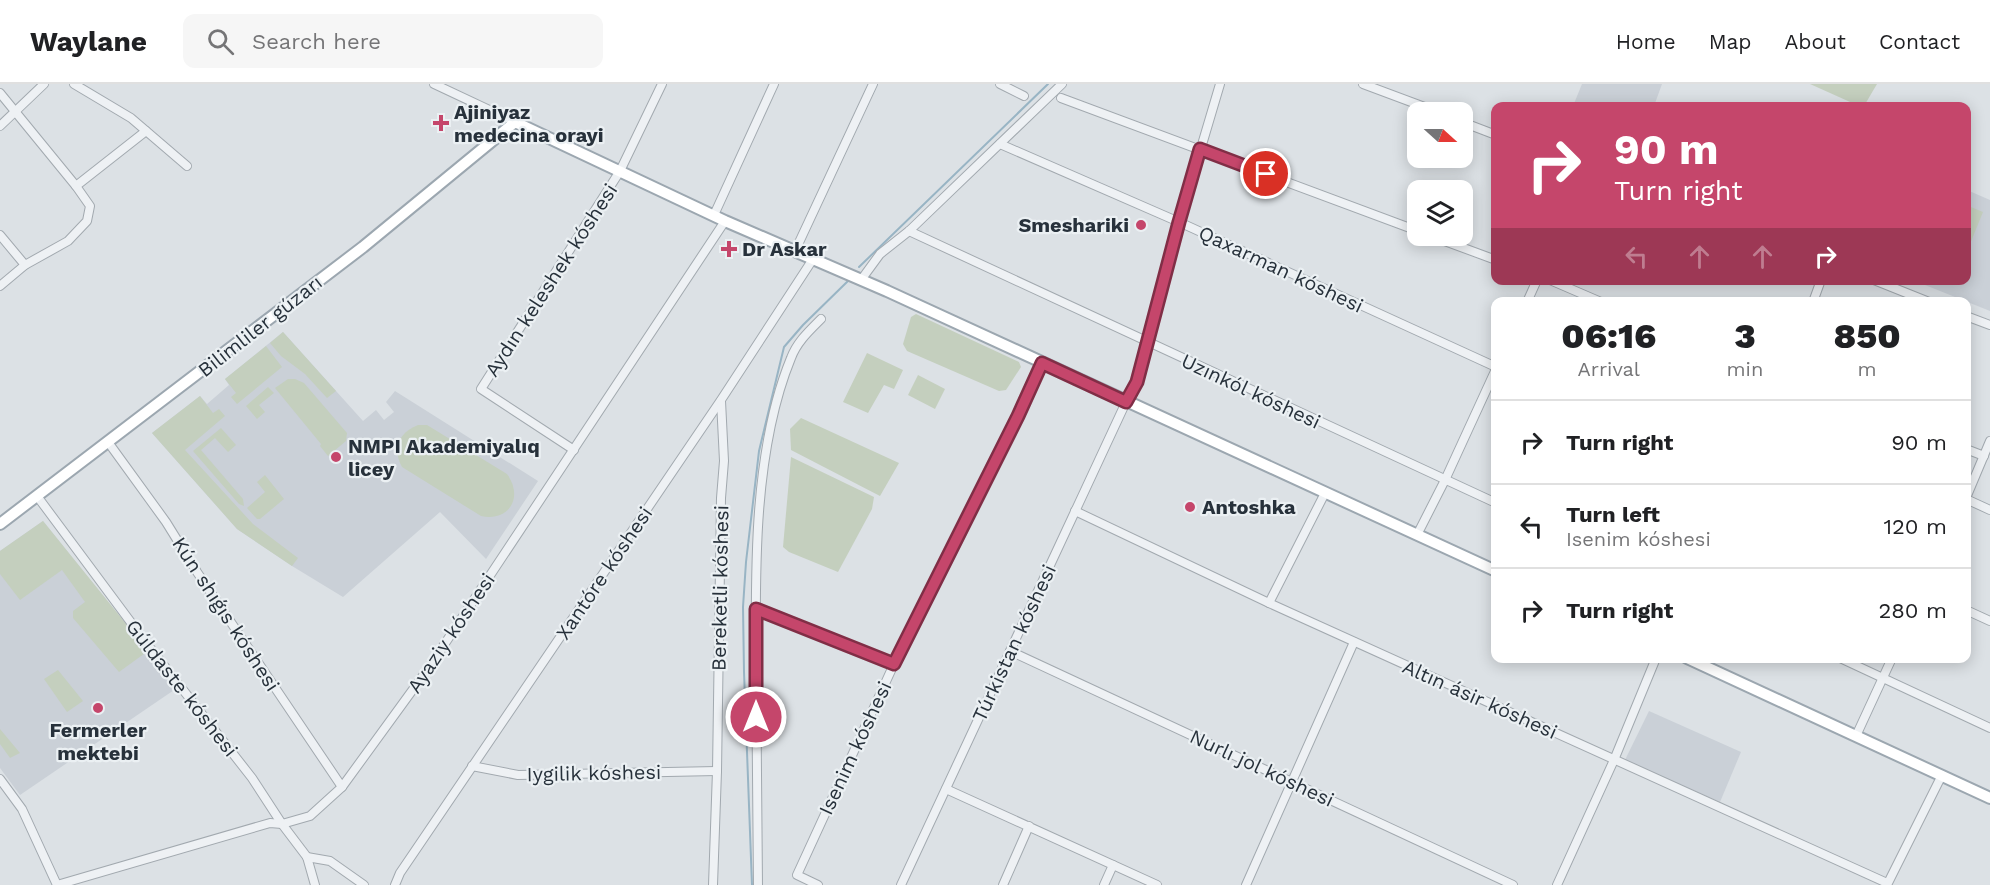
<!DOCTYPE html>
<meta charset="utf-8">
<style>
:root{--surface:#fff;--page:#f6f6f6;--text:#202124;--muted:#757577;--line:#e0e0e0}
body{margin:0;font-family:"Work Sans",sans-serif;background:var(--page);color:var(--text);height:100vh;display:flex;flex-direction:column;font-size:22px;white-space:nowrap}
*{box-sizing:border-box;margin:0}
p{font-size:20px;color:var(--muted)}
.icon{flex:none;width:33px;height:33px;fill:none;stroke:currentColor;stroke-width:2;stroke-linecap:round;stroke-linejoin:round}
.map{position:relative;flex:1;overflow:hidden}
.details{position:absolute;left:1491px;top:213px;width:480px;height:366px;display:flex;flex-direction:column;background:var(--surface);border-radius:12px;box-shadow:0 3px 15px #0003}
.details>*{flex:none}
.banner{position:absolute;left:1491px;top:18px;width:480px;height:183px;border-radius:12px;box-shadow:0 3px 15px #0003;background:#c5466b;color:#fff;overflow:hidden}
.needle{width:39px;rotate:111deg}
.tools{position:absolute;left:1407px;top:18px;display:grid;gap:12px}
.tools a{display:grid;place-items:center;width:66px;height:66px;border-radius:12px;background:var(--surface);box-shadow:0 3px 15px #0003;font-size:30px}
.pin{position:absolute;display:grid;place-items:center;width:51px;height:51px;color:#fff;margin:-26px;border:3px solid #fff;border-radius:50%;box-shadow:0 2px 6px #0007}
.me{position:absolute;width:66px;margin:-33px;rotate:0deg;stroke-linejoin:round;filter:drop-shadow(0 0 4px #0008)}
.turn{display:flex;align-items:center;gap:21px;height:126px;padding:0 24px;font-size:27px}
.turn .icon{width:78px;height:78px;stroke-width:2.5}
.turn b{display:block;font-size:42px;line-height:51px}
.lanes{display:flex;align-items:center;height:57px;padding:0 24px;background:#0003;justify-content:center;gap:30px;direction:ltr}
.lanes .off{opacity:.35}
.eta{display:flex;justify-content:space-evenly;align-items:center;height:102px;text-align:center}
.eta b{font-size:36px;font-weight:800;line-height:42px}
ul{padding:0;list-style:none}
li{display:flex;align-items:center;gap:18px;height:84px;padding:0 24px;border-top:2px solid var(--line)}
li div{flex:1}
li b{display:block;font-size:22px}
li em{font-style:normal}
header{display:flex;align-items:center;gap:36px;box-sizing:border-box;height:84px;padding:0 30px;background:var(--surface);border-bottom:2px solid var(--line)}
header strong{font-size:28px}
nav{display:flex;gap:33px;margin-inline-start:auto;font-size:21px}
.search{width:420px;height:54px;background:var(--page);display:flex;align-items:center;gap:15px;box-sizing:border-box;padding:0 21px;border-radius:12px;color:var(--muted);font-size:22px}
.map>svg:first-child{display:block}
.built{fill:#cad0d7}
.green{fill:#c4cfbe}
.lines{fill:none;stroke-linecap:round;stroke-linejoin:round}
.stream{stroke:#98b4c4;stroke-width:2}
.minor-casing{stroke:#a2a9af;stroke-width:10}
.major-casing{stroke:#9ca7b0;stroke-width:14}
.minor{stroke:#eef1f4;stroke-width:8}
.major{stroke:#fff;stroke-width:10}
.route-casing{stroke:#802e46;stroke-width:15}
.route{stroke:#c5466b;stroke-width:10}
.poi-dot{fill:#c5466b;stroke:#ebf0f3;stroke-width:2}
.labels{text-anchor:middle;dominant-baseline:central;stroke-width:4.5;stroke-linejoin:round;paint-order:stroke}
.poi-label{font-size:20px;font-weight:bold;fill:#27313b;stroke:#ebf0f3;text-anchor:start}
.street-label{font-size:20px;fill:#27313b;stroke:#ebf0f3}
</style>
<header>
<strong>Waylane</strong>
<div class="search"><svg class="icon" aria-label="search" viewBox="0 0 24 24"><circle cx="10" cy="10" r="6"/><path d="M15 15l6 6"/></svg>Search here</div>
<nav><a>Home</a><a>Map</a><a>About</a><a>Contact</a></nav>
</header>
<div class="map">
<svg width="1990" height="801" viewBox="0 0 1990 801">
<rect width="100%" height="100%" fill="#dce1e5"/>
<g class="built">
<path d="M1582,0H1662L1654,22H1573Z"/>
<path d="M1967,106L1990,116V227L1915,197L1966,196Z"/>
<path d="M283,248L363,337L376,326L384,336L394,328L386,318L395,307L538,397L486,475L440,428L343,513L292,482L237,445L152,349L200,312L207,320L229,301L225,295Z"/>
<path d="M43,437L177,604L20,711L0,684V467Z"/>
<path d="M1649,627L1741,668L1720,718L1625,676Z"/>
</g>
<g class="green">
<path d="M1810,0H1877L1864,22H1859Z"/>
<path d="M1966,121L1983,128L1970,160L1967,159Z"/>
<path d="M916,230L1019,278L1021,283L1006,306L999,307L907,267L903,260L911,233Z"/>
<path d="M283,248L336,307L327,314L305,290L281,272L270,259Z"/>
<path d="M266,262L282,283L237,320L231,313L236,309L225,295Z"/>
<path d="M867,269L903,286L894,305L884,301L868,329L843,318Z"/>
<path d="M918,291L945,305L935,325L908,311Z"/>
<path d="M288,295H295L304,299L347,349L346,357L328,372L320,362L321,360L275,304Z"/>
<path d="M268,303L274,309L259,321L265,328L257,335L246,322Z"/>
<path d="M200,312L213,329L219,325L225,332L185,366L253,440L298,474L292,482L237,445L152,349Z"/>
<path d="M801,334L899,379L880,412L791,366L790,345Z"/>
<path d="M418,341H427L507,390C524,413 509,438 481,432L402,383C392,365 398,349 418,341Z"/>
<path d="M221,344L236,361L228,368L215,354L201,366L243,415L244,422L239,420L193,367Z"/>
<path d="M791,373L874,413L872,425L838,488L789,468L783,463Z"/>
<path d="M265,391L284,415L260,435H257L247,424L265,408L257,398Z"/>
<path d="M43,437L148,567L119,588L73,534V527L85,518L62,486L20,516L0,490V467Z"/>
<path d="M58,586L83,617L67,628L44,595Z"/>
<path d="M0,645L20,669L10,674L0,660Z"/>
</g>
<g class="lines">
<g class="stream">
<path d="M859,183L1048,0"/>
<path d="M752,801L744,588L743,523L746,478L759,367L784,263L803,241L849,196"/>
</g>
<g class="minor-casing">
<g id="minor">
<path d="M74,0L131,34L187,82"/>
<path d="M434,0L515,38"/>
<path d="M1000,0L1024,12"/>
<path d="M1363,0L1438,28"/>
<path d="M0,9L76,102"/>
<path d="M1061,14L1418,147"/>
<path d="M1462,38L1496,51"/>
<path d="M0,42L44,0"/>
<path d="M1000,60L1179,138L1496,283"/>
<path d="M714,131L774,0"/>
<path d="M909,147L1496,419"/>
<path d="M0,151L25,181"/>
<path d="M1431,152L1496,176"/>
<path d="M795,167L873,0"/>
<path d="M861,196L880,170L909,147L1062,0"/>
<path d="M1550,196L1601,218"/>
<path d="M1874,196L1929,218"/>
<path d="M0,202L25,181L68,157L87,137L90,122L76,102L146,47"/>
<path d="M1527,218L1537,196"/>
<path d="M1813,218L1821,196"/>
<path d="M1966,232L1990,241"/>
<path d="M108,358L166,438L197,488L342,703"/>
<path d="M1966,365L1984,372"/>
<path d="M574,366L481,305L620,87L662,0"/>
<path d="M37,412L144,556L252,694L282,740L307,773L315,801"/>
<path d="M1966,414L1990,357"/>
<path d="M1966,415L1990,426"/>
<path d="M1075,427L1269,519L1887,799"/>
<path d="M1417,451L1445,396L1496,285"/>
<path d="M1269,519L1325,409"/>
<path d="M756,525L894,580"/>
<path d="M1966,526L1990,537"/>
<path d="M1010,567L1513,801"/>
<path d="M1840,574L1990,644"/>
<path d="M1856,652L1892,574"/>
<path d="M472,682L518,691L717,687"/>
<path d="M0,695L22,725L57,801"/>
<path d="M946,705L1157,801"/>
<path d="M307,773L330,777L364,801"/>
<path d="M57,801L270,739L282,740L310,732L342,703L430,582L725,137"/>
<path d="M395,801L400,789L721,316L813,175"/>
<path d="M713,801L717,687L721,414L724,377L721,317"/>
<path d="M758,801C757,727 756,653 756,579C755,483 754,364 791,274C797,258 809,247 821,235"/>
<path d="M818,801L797,791L894,580L1018,332L1042,279"/>
<path d="M901,801L1079,419L1126,318L1137,298L1179,138L1220,0"/>
<path d="M1003,801L1029,742"/>
<path d="M1104,801L1113,781"/>
<path d="M1246,801L1354,558"/>
<path d="M1557,801L1614,676L1656,574"/>
<path d="M1887,801L1942,691"/>
</g>
</g>
<g class="major-casing">
<g id="major">
<path d="M0,440L363,163L515,38L725,137L887,207L1496,487"/>
<path d="M1687,574L1990,714"/>
</g>
</g>
<use href="#minor" class="minor"/>
<use href="#major" class="major"/>
</g>
<g class="lines">
<g class="route-casing">
<path id="route" d="M756,633V525L894,580L1018,332L1042,279L1126,318L1137,298L1179,138L1200,65L1266,90"/>
</g>
<use href="#route" class="route"/>
</g>
<g class="poi-dot">
<path d="M438 30h6v6h6v6h-6v6h-6v-6h-6v-6h6z"/>
<circle cx="1141" cy="141" r="6"/>
<path d="M726 156h6v6h6v6h-6v6h-6v-6h-6v-6h6z"/>
<circle cx="336" cy="373" r="6"/>
<circle cx="1190" cy="423" r="6"/>
<circle cx="98" cy="624" r="6"/>
</g>
<g class="labels">
<g class="poi-label">
<text x="454" y="28">Ajiniyaz<tspan x="454" dy="23">medecina orayi</tspan></text>
<text x="1129" y="141" text-anchor="end">Smeshariki</text>
<text x="742" y="165">Dr Askar</text>
<text x="348" y="362">NMPI Akademiyalıq<tspan x="348" dy="23">licey</tspan></text>
<text x="1202" y="423">Antoshka</text>
<text x="98" y="646" text-anchor="middle">Fermerler<tspan x="98" dy="23">mektebi</tspan></text>
</g>
<g class="street-label">
<text transform="translate(1281 185) rotate(25)">Qaxarman kóshesi</text>
<text transform="translate(551 196) rotate(-57)">Aydın keleshek kóshesi</text>
<text transform="translate(260 242) rotate(-38)">Bilimliler gúzarı</text>
<text transform="translate(1251 307) rotate(25)">Uzınkól kóshesi</text>
<text transform="translate(604 489) rotate(-56)">Xantóre kóshesi</text>
<text transform="translate(720 504) rotate(-89)">Bereketli kóshesi</text>
<text transform="translate(226 530) rotate(57)">Kún shıǵıs kóshesi</text>
<text transform="translate(451 549) rotate(-56)">Ayaziy kóshesi</text>
<text transform="translate(1014 559) rotate(-65)">Túrkistan kóshesi</text>
<text transform="translate(182 604) rotate(52)">Gúldaste kóshesi</text>
<text transform="translate(1480 615) rotate(24)">Altın ásir kóshesi</text>
<text transform="translate(855 664) rotate(-65)">Isenim kóshesi</text>
<text transform="translate(1262 684) rotate(25)">Nurlı jol kóshesi</text>
<text transform="translate(594 689) rotate(-1)">Iygilik kóshesi</text>
</g>
</g>
</svg>
<div class="tools">
<a><svg class="needle" viewBox="-14 -14 28 28"><path d="M0-13l5 13h-10z" fill="#e53935"/><path d="M0 13l5-13h-10z" fill="#757577"/></svg></a>
<a><svg class="icon" aria-label="layers" viewBox="0 0 24 24"><path d="M12 4l9 5-9 5-9-5zM3 14l9 5 9-5"/></svg></a>
</div>
<div class="pin" style="left:1266px;top:90px;background:#d93025"><svg class="icon" aria-label="arrive" viewBox="0 0 24 24"><path d="M6 21V4h12l-3 4 3 4H6"/></svg></div>
<svg class="me" style="left:756px;top:633px" viewBox="-20 -20 40 40"><circle r="17" fill="#c5466b" stroke="#fff" stroke-width="3"/><path d="M0-11L8 9 0 5-8 9z" fill="#fff"/></svg>
<div class="banner">
<div class="turn"><svg class="icon" aria-label="right" viewBox="0 0 24 24"><path d="M7 20v-9h11M14 6l5 5-5 5"/></svg><div><b>90 m</b>Turn right</div></div>
<div class="lanes"><svg class="icon off" aria-label="left" viewBox="0 0 24 24"><path d="M17 20v-9H6M10 6l-5 5 5 5"/></svg><svg class="icon off" aria-label="ahead" viewBox="0 0 24 24"><path d="M12 20V5M6 11l6-6 6 6"/></svg><svg class="icon off" aria-label="ahead" viewBox="0 0 24 24"><path d="M12 20V5M6 11l6-6 6 6"/></svg><svg class="icon" aria-label="right" viewBox="0 0 24 24"><path d="M7 20v-9h11M14 6l5 5-5 5"/></svg></div>
</div>
<section class="details">
<div class="eta">
<div><b>06:16</b><p>Arrival</p></div>
<div><b>3</b><p>min</p></div>
<div><b>850</b><p>m</p></div>
</div>
<ul>
<li><svg class="icon" aria-label="right" viewBox="0 0 24 24"><path d="M7 20v-9h11M14 6l5 5-5 5"/></svg><div><b>Turn right</b></div><em>90 m</em></li>
<li><svg class="icon" aria-label="left" viewBox="0 0 24 24"><path d="M17 20v-9H6M10 6l-5 5 5 5"/></svg><div><b>Turn left</b><p>Isenim kóshesi</p></div><em>120 m</em></li>
<li><svg class="icon" aria-label="right" viewBox="0 0 24 24"><path d="M7 20v-9h11M14 6l5 5-5 5"/></svg><div><b>Turn right</b></div><em>280 m</em></li>
</ul>
</section>
</div>
